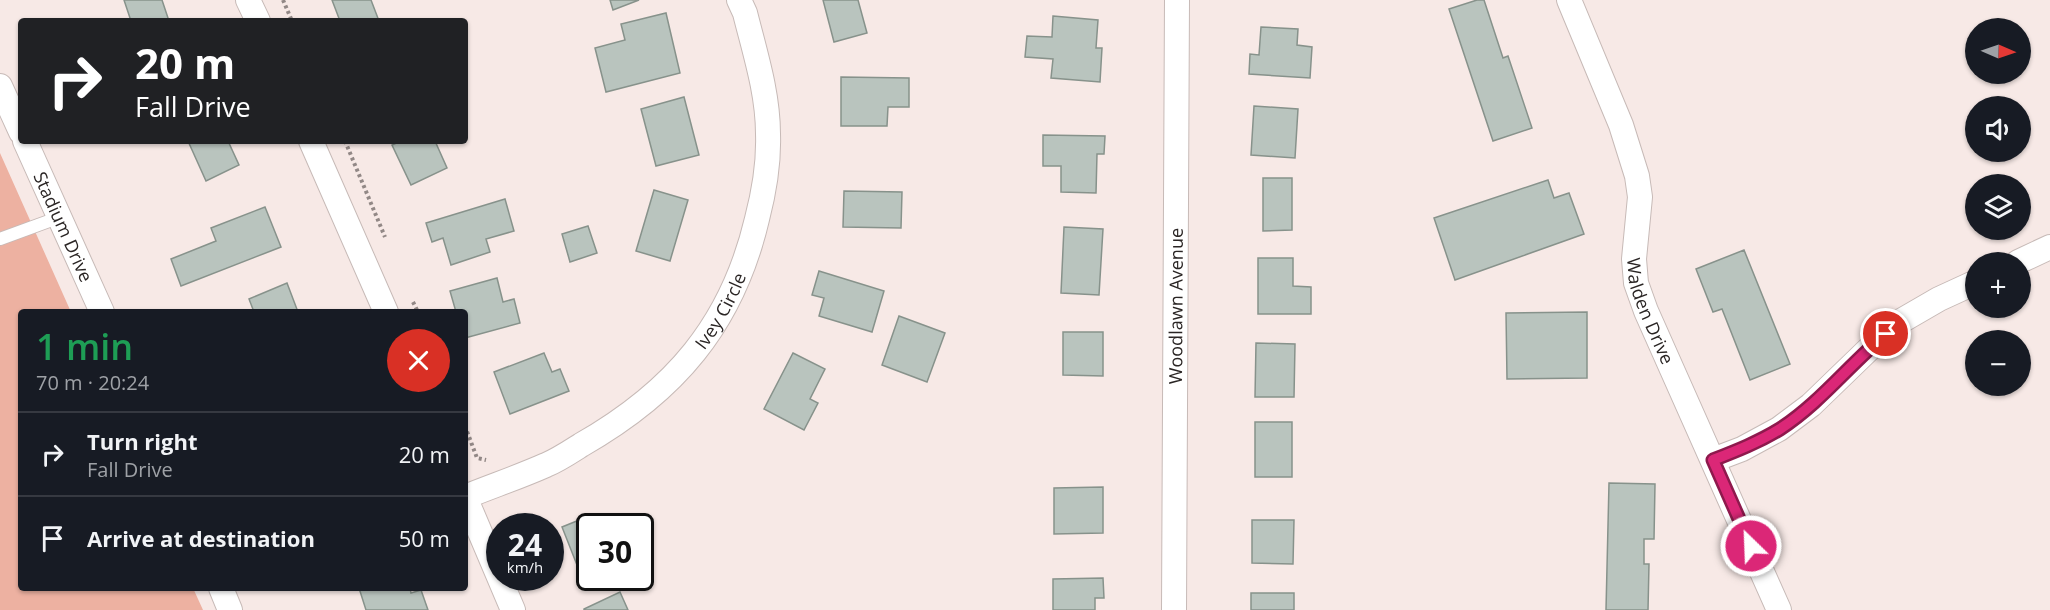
<!DOCTYPE html>
<meta charset="utf-8">
<style>
:root{--surface:#171b24;--page:#20242c;--text:#f1f3f6;--muted:#9ea1a6;--line:#363941}
body{margin:0;font-family:"Open Sans",sans-serif;background:var(--page);color:var(--text);height:100vh;display:flex;flex-direction:column;font-size:22px;white-space:nowrap}
*{box-sizing:border-box;margin:0}
p{font-size:20px;color:var(--muted)}
.icon{flex:none;width:33px;height:33px;fill:none;stroke:currentColor;stroke-width:2;stroke-linecap:round;stroke-linejoin:round}
.map{position:relative;flex:1;overflow:hidden}
.side{position:absolute;left:18px;top:309px;width:450px;height:282px;display:flex;flex-direction:column;background:var(--surface);border-radius:6px;box-shadow:0 2px 4px #0004}
.side>*{flex:none}
.guide{position:absolute;left:18px;top:18px;width:450px;height:126px;border-radius:6px;box-shadow:0 2px 4px #0004;background:#202124;color:#fff;overflow:hidden}
.needle{width:39px;rotate:92deg}
.fabs{position:absolute;left:1965px;top:18px;display:grid;gap:12px}
.fabs a{display:grid;place-items:center;width:66px;height:66px;border-radius:50%;background:var(--surface);box-shadow:0 2px 4px #0004;font-size:30px}
.speed{position:absolute;left:486px;top:513px;display:flex;gap:12px;font-size:30px;font-weight:700;text-align:center}
.speed>*{display:grid;place-content:center;width:78px;height:78px;border-radius:50%;background:var(--surface);box-shadow:0 2px 4px #0004;line-height:1}
.speed small{font-size:15px;font-weight:400}
.speed .limit{border:3px solid #111;border-radius:9px;background:#fff;color:#111}
.pin{position:absolute;display:grid;place-items:center;width:51px;height:51px;color:#fff;margin:-26px;border:3px solid #fff;border-radius:50%;box-shadow:0 2px 6px #0007}
.me{position:absolute;width:66px;margin:-33px;rotate:336deg;stroke-linejoin:round;filter:drop-shadow(0 0 4px #0008)}
.turn{display:flex;align-items:center;gap:21px;height:126px;padding:0 18px;font-size:27px}
.turn .icon{width:78px;height:78px;stroke-width:2.5}
.turn b{display:block;font-size:42px;line-height:51px}
.round{display:grid;place-items:center;flex:none;width:63px;height:63px;border-radius:32px;background:var(--page)}
.head{display:flex;align-items:center;justify-content:space-between;height:102px;padding:0 18px}
h1{font-size:36px;font-weight:600;line-height:45px;color:#1e9e55}
ul{padding:0;list-style:none}
li{display:flex;align-items:center;gap:18px;height:84px;padding:0 18px;border-top:2px solid var(--line)}
li div{flex:1}
li b{display:block;font-size:22px}
li em{font-style:normal}
.map>svg:first-child{display:block}
.green{fill:#edb1a1}
.building{fill:#b9c4be;stroke:#87928b;stroke-width:1.5}
.lines{fill:none;stroke-linecap:round;stroke-linejoin:round}
.lane-casing{stroke:#c7bab7;stroke-width:14}
.street-casing{stroke:#c7bab7;stroke-width:26}
.path{stroke:#928886;stroke-width:4;stroke-dasharray:3 3;stroke-linecap:butt}
.lane{stroke:#fff;stroke-width:12}
.street{stroke:#fff;stroke-width:24}
.route-casing{stroke:#8e194d;stroke-width:15}
.route{stroke:#db2777;stroke-width:10}
.labels{text-anchor:middle;dominant-baseline:central;stroke-width:5;stroke-linejoin:round;paint-order:stroke}
.street-label{font-size:18px;fill:#2a2524;stroke:#fff}
</style>
<div class="map">
<svg width="2050" height="610" viewBox="0 0 2050 610">
<rect width="100%" height="100%" fill="#f7e9e6"/>
<path class="green" d="M0,153L71,312H21V588H193L203,610H0Z"/>
<g class="building">
<path d="M124,0H162L169,21H131Z"/>
<path d="M332,0H371L379,21H340Z"/>
<path d="M610,0H639L613,10Z"/>
<path d="M823,0H858L867,33L834,42Z"/>
<path d="M1477,0H1484L1503,58L1508,56L1532,128L1493,141L1449,9Z"/>
<path d="M666,13L680,73L606,92L595,48L625,40L621,24Z"/>
<path d="M1053,16L1098,20L1096,48H1102L1100,82L1051,78L1053,59L1025,57L1027,36L1052,37Z"/>
<path d="M1261,27L1298,29L1297,45L1312,47L1310,78L1249,74L1250,54L1259,55Z"/>
<path d="M841,77L909,78V107H888L887,126H841Z"/>
<path d="M684,97L699,155L656,166L641,109Z"/>
<path d="M1254,106L1298,109L1295,158L1251,155Z"/>
<path d="M1043,135L1105,136L1104,154H1097L1096,193L1061,192V166H1043Z"/>
<path d="M188,141H228L239,165L206,181Z"/>
<path d="M401,141H435L447,168L411,185L392,145Z"/>
<path d="M1263,178H1292V230L1263,231Z"/>
<path d="M1548,180L1554,198L1569,193L1584,234L1455,280L1434,218Z"/>
<path d="M654,190L688,200L670,261L636,251Z"/>
<path d="M844,191L902,192L901,228L843,227Z"/>
<path d="M505,199L514,231L486,239L490,252L451,265L443,238L432,242L426,223Z"/>
<path d="M265,207L281,247L181,286L171,259L216,241L211,228Z"/>
<path d="M588,226L597,253L570,262L562,234Z"/>
<path d="M1064,227L1103,229L1099,295L1061,293Z"/>
<path d="M1744,250L1790,364L1750,380L1722,309L1713,312L1696,269Z"/>
<path d="M1258,258H1293V286L1311,287V314H1258Z"/>
<path d="M819,271L884,291L872,332L819,316L824,298L812,295Z"/>
<path d="M497,278L503,302L514,299L520,323L465,338V312H456L450,291Z"/>
<path d="M287,283L298,312H254L249,299Z"/>
<path d="M1587,312V378L1507,379L1506,313Z"/>
<path d="M899,316L945,333L927,382L882,365Z"/>
<path d="M1063,332H1103V376L1063,375Z"/>
<path d="M1256,343L1295,344L1294,397H1255Z"/>
<path d="M544,353L552,372L560,369L569,391L510,414L494,372Z"/>
<path d="M793,353L825,369L810,399L818,403L804,430L764,409Z"/>
<rect x="1255" y="422" width="37" height="55"/>
<path d="M1609,483L1655,484L1654,539H1644V564H1649L1648,610H1606Z"/>
<path d="M1103,487V533L1054,534V488Z"/>
<path d="M594,514L599,526H590V566L579,570L562,527Z"/>
<path d="M1252,520H1294L1293,564L1252,563Z"/>
<path d="M1103,578L1104,598H1095V610H1053V579Z"/>
<path d="M359,588H410L411,593L421,590L428,610H366Z"/>
<path d="M620,592L628,610H584V609Z"/>
<rect x="1251" y="593" width="43" height="17"/>
</g>
<g class="lines">
<g class="lane-casing">
<path id="lane" d="M0,239L60,217"/>
</g>
<g class="street-casing">
<g id="street">
<path d="M248,0L258,21"/>
<path id="s1" d="M1569,0L1621,125L1637,176L1640,197L1634,259L1636,283L1646,311L1779,610"/>
<path d="M0,86L21,132"/>
<path id="s2" d="M25,141L102,312"/>
<path d="M311,141L386,312"/>
<path d="M2018,262L2050,247"/>
<path d="M1713,460L1742,449L1779,429L1811,405L1870,348L1901,321L1939,299L1976,282"/>
<path id="s3" d="M465,497C492,486 519,477 546,465C558,460 570,452 581,445C674,392 732,325 757,219C764,192 769,162 768,134C768,93 755,53 745,13L739,0"/>
<path d="M465,497L513,610"/>
<path d="M221,588L230,610"/>
<path id="s4" d="M1174,610L1177,0"/>
</g>
</g>
<g class="path">
<path d="M283,0L292,21"/>
<path d="M345,141L385,237"/>
<path d="M413,302L418,312"/>
<path d="M465,426L477,458L486,460"/>
</g>
<use href="#lane" class="lane"/>
<use href="#street" class="street"/>
</g>
<g class="lines">
<g class="route-casing">
<path id="route" d="M1751,546L1713,460C1736,451 1759,442 1780,429C1820,403 1849,365 1886,334"/>
</g>
<use href="#route" class="route"/>
</g>
<g class="labels">
<g class="street-label">
<text stroke="none"><textPath href="#s2" startOffset="94">Stadium Drive</textPath></text>
<text stroke="none"><textPath href="#s4" startOffset="304">Woodlawn Avenue</textPath></text>
<text stroke="none"><textPath href="#s3" startOffset="324">Ivey Circle</textPath></text>
<text stroke="none"><textPath href="#s1" startOffset="327">Walden Drive</textPath></text>
</g>
</g>
</svg>
<div class="fabs">
<a><svg class="needle" viewBox="-14 -14 28 28"><path d="M0-13l5 13h-10z" fill="#e53935"/><path d="M0 13l5-13h-10z" fill="#9ea1a6"/></svg></a>
<a><svg class="icon" aria-label="sound" viewBox="0 0 24 24"><path d="M4 9h4l5-4v14l-5-4H4zM17 9q2 3 0 6"/></svg></a>
<a><svg class="icon" aria-label="layers" viewBox="0 0 24 24"><path d="M12 4l9 5-9 5-9-5zM3 14l9 5 9-5"/></svg></a>
<a>+</a>
<a>−</a>
</div>
<div class="speed"><div>24<small>km/h</small></div><div class="limit">30</div></div>
<div class="pin" style="left:1886px;top:334px;background:#d93025"><svg class="icon" aria-label="arrive" viewBox="0 0 24 24"><path d="M6 21V4h12l-3 4 3 4H6"/></svg></div>
<svg class="me" style="left:1751px;top:546px" viewBox="-20 -20 40 40"><circle r="17" fill="#db2777" stroke="#fff" stroke-width="3"/><path d="M0-11L8 9 0 5-8 9z" fill="#fff"/></svg>
<div class="guide">
<div class="turn"><svg class="icon" aria-label="right" viewBox="0 0 24 24"><path d="M7 20v-9h11M14 6l5 5-5 5"/></svg><div><b>20 m</b>Fall Drive</div></div>
</div>
<section class="side">
<div class="head"><div><h1>1 min</h1><p>70 m · 20:24</p></div><a class="round" style="background:#d93025;color:#fff"><svg class="icon" aria-label="close" viewBox="0 0 24 24"><path d="M6 6l12 12M18 6L6 18"/></svg></a></div>
<ul>
<li><svg class="icon" aria-label="right" viewBox="0 0 24 24"><path d="M7 20v-9h11M14 6l5 5-5 5"/></svg><div><b>Turn right</b><p>Fall Drive</p></div><em>20 m</em></li>
<li><svg class="icon" aria-label="arrive" viewBox="0 0 24 24"><path d="M6 21V4h12l-3 4 3 4H6"/></svg><div><b>Arrive at destination</b></div><em>50 m</em></li>
</ul>
</section>
</div>
